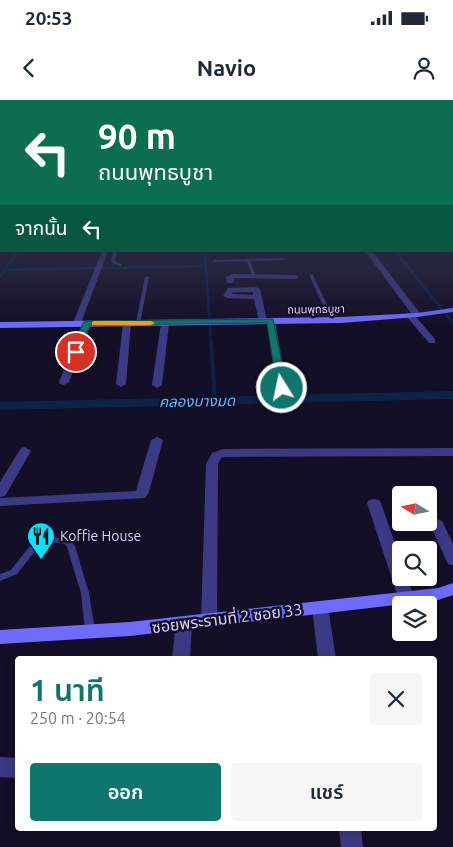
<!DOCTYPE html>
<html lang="th">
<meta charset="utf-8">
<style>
:root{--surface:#fff;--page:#f6f6f7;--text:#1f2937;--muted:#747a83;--accent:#0f766e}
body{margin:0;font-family:Ubuntu,"Noto Sans Thai",sans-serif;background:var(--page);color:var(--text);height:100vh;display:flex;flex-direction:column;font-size:19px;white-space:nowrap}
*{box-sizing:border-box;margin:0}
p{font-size:16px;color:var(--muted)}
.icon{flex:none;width:28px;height:28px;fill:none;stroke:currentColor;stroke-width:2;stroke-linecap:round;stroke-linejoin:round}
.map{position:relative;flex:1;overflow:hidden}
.drawer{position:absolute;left:15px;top:556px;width:422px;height:175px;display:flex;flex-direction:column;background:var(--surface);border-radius:5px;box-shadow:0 2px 12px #0003}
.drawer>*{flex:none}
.banner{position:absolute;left:0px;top:0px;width:454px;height:152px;box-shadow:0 2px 12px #0003;background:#0b6e4f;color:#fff;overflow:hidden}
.needle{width:32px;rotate:280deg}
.controls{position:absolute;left:392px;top:386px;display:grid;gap:10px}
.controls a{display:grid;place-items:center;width:45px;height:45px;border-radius:5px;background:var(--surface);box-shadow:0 2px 12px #0003;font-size:25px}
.pin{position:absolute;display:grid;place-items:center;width:42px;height:42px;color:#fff;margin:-21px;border:2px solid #fff;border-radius:50%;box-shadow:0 1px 5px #0007}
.me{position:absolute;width:55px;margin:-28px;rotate:350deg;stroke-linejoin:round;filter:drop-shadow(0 0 4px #0008)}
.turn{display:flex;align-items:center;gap:18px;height:105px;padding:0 15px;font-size:22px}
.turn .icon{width:65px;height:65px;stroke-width:2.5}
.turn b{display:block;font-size:35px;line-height:42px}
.then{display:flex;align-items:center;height:48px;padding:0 15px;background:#0003;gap:10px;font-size:19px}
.round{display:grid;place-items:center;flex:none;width:52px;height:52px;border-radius:5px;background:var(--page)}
.head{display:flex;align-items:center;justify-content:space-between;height:85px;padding:0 15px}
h1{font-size:30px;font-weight:600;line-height:38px;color:var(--accent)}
.cta{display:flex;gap:10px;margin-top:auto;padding:10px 15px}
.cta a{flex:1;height:58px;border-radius:5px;background:var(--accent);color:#fff;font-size:20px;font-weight:600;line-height:58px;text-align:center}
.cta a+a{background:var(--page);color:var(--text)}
.status{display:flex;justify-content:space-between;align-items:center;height:35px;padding:0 25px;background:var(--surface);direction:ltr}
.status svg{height:14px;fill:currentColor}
header{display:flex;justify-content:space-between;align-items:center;height:65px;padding:0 15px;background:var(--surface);font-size:22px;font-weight:600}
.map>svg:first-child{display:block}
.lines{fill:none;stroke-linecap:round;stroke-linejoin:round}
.stream-far1{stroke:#0c2248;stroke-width:2.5}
.stream{stroke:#0c2248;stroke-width:4}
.canal{fill:#0c2248;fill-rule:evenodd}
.lane{fill:#3d3a85;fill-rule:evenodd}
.street{fill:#3d3a85;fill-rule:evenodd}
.secondary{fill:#6f6bff;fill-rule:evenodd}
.route{fill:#0f766e;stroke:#0a4d48}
.slow{fill:#f59e0b}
.labels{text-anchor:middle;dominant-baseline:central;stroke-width:5;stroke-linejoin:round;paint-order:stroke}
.far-street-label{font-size:11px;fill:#d9d4ff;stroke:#130f26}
.poi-label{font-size:14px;fill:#d9d4ff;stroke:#130f26;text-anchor:start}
.water-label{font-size:15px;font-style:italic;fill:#62b6ff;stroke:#130f26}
.near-street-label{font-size:16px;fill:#d9d4ff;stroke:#130f26}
</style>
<div class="status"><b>20:53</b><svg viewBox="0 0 49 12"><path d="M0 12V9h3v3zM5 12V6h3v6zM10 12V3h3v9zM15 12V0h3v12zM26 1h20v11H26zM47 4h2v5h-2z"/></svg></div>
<header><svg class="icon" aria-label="back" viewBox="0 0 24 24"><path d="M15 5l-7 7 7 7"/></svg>Navio<svg class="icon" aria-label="person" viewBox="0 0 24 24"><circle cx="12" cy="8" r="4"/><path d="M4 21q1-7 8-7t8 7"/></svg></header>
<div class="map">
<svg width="453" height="747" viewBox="0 0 453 747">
<rect width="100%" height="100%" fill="#130f26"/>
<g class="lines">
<g class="stream-far1">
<path d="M205,151L211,245"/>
<path d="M395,151L453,223"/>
<path d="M5,170L205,166"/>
<path d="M0,177L18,151"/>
</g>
<path class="stream" d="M211,243L215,301"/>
<path class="canal" d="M453,291V299L0,310V302Z"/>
<g class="lane">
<path d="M0,148H1L2,151L0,152Z"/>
<path d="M113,151H117L115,161L121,164V166H119L111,162Z"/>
<path d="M283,158L285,159L284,160L250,161L256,177L254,178L252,177L247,161L215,162L213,161L215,160Z"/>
<path d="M310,174L313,175L334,220V221L330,220L309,175Z"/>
<path d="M147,176L149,177L140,223L138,224L136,223L145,177Z"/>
<path d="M51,436L70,440L75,446L89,493L95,531L93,534L90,535L87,534L85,531L81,493L67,447L65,444L51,442L39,446L17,474L0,481V474L11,470L33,442Z"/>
</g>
<g class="street">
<rect x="452" y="139" width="1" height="4"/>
<path d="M102,151H108L81,223L74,225L73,223Z"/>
<path d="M365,151H372L420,213V217H416L435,239V243H429L407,217V213H411Z"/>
<path d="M233,174L295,175L299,177L295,179L234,178L233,183H227L226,177Z"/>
<path d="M256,187L260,189L267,221L271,218L275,221L287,288L286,290H278L277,288L267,221L263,224L259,221L254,199L227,198L223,196L228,188ZM233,192H253V195L231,194Z"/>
<path d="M127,220L131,223L126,284L121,287L116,284L123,223Z"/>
<path d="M165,220L169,223L162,285L157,288L152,285L161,223Z"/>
<path d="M83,221L90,223L69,282L64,285L60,284L59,282Z"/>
<path d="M157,337L163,340L149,392L145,398L0,406V398L136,391L151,340Z"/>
<path d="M25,347L31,351L5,396L0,397V382L21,348Z"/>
<path d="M453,348V356L225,357L221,358L218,364L217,520L215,525L209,527L203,525L201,520L206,364L212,353L223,349Z"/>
<path d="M374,399L379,400L381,403L401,461V478H407L414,497L412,501L406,503L400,501L398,497L367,403L369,400Z"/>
<path d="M437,419L442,421L453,444V465L448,464L446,460L430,424L432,421Z"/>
<path d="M320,501L326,502L328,507L336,559H318L312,507L314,502Z"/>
<path d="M184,516L190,518L192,523L190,559H172L176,523L178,518Z"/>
<path d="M0,657L18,658V678L0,677Z"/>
<path d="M339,729H361L363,747H341Z"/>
</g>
<g class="secondary">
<path d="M453,208V212L417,217L341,223L0,228V222L341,217L417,213Z"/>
<path d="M453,483V495L438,500L130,536L0,544V530L130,522L438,488Z"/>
</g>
</g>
<linearGradient id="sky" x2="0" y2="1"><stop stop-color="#0a0815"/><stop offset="0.54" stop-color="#333752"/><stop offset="1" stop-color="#333752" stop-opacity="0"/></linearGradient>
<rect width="453" height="226" fill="url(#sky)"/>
<path class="route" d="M273,219L287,288L282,291L277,288L267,223L90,225L80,252L76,255L71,252L83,223L86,221Z"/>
<path class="slow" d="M94,221H151L155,223L151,225H92V222Z"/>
<defs>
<g id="restaurant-pin" transform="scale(1.4375)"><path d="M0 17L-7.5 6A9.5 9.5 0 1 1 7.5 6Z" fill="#00e5ff" stroke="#130f26"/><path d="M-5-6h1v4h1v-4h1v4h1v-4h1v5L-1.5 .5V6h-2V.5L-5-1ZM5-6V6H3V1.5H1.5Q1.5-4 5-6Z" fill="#111"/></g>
</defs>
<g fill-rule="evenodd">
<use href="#restaurant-pin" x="41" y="436"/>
</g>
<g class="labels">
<g class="far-street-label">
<text transform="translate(316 209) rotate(-1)">ถนนพุทธบูชา</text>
</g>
<g class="poi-label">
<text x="60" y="436">Koffie House</text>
</g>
<g class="water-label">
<text transform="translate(197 301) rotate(-1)">คลองบางมด</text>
</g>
<g class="near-street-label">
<text transform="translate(227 518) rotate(-7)">ซอยพระรามที่ 2 ซอย 33</text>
</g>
</g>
</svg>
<div class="controls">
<a><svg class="needle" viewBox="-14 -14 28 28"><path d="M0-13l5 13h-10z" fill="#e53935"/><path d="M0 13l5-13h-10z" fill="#747a83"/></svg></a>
<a><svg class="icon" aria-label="search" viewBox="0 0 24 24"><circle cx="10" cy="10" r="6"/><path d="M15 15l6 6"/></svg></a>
<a><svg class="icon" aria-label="layers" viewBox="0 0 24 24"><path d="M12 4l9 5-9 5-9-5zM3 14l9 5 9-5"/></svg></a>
</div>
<div class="pin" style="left:76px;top:252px;background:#d93025"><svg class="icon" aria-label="arrive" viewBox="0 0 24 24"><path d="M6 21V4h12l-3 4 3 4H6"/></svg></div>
<svg class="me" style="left:282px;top:288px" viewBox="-20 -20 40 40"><circle r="17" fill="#0f766e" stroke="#fff" stroke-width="3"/><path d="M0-11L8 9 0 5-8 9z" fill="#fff"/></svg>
<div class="banner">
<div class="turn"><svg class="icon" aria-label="left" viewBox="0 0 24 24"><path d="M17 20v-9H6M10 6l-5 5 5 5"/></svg><div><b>90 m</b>ถนนพุทธบูชา</div></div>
<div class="then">จากนั้น<svg class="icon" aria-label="left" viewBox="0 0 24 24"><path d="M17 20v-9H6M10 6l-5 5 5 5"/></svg></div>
</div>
<section class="drawer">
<div class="head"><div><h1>1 นาที</h1><p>250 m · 20:54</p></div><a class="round"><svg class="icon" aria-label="close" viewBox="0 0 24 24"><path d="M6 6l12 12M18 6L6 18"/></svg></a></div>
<div class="cta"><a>ออก</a><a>แชร์</a></div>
</section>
</div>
